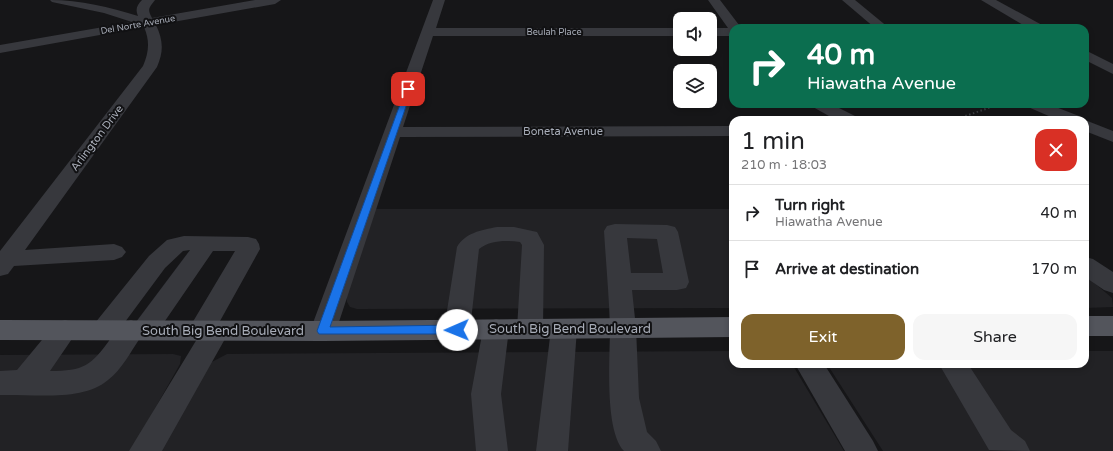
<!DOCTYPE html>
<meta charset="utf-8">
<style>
:root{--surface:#fff;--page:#f6f6f6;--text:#202124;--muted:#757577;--line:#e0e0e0;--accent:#7e622b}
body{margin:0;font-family:"Varela Round",sans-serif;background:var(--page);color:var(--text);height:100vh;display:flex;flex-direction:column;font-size:15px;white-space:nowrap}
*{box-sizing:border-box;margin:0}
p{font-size:13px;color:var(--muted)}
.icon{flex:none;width:22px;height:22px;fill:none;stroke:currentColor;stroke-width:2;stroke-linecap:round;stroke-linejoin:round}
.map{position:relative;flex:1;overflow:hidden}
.side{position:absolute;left:729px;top:116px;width:360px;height:252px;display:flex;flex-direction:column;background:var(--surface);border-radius:12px;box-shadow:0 2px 6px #0003}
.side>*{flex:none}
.guide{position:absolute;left:729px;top:24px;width:360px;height:84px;border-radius:12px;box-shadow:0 2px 6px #0003;background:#0b6e4f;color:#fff;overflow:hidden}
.controls{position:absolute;left:673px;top:12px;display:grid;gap:8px}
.controls a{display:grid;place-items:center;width:44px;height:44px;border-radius:8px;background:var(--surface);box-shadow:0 2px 6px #0003;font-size:20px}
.pin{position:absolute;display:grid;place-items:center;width:34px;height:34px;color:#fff;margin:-17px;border-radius:8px;box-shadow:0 2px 6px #0006}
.me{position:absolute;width:44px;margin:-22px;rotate:269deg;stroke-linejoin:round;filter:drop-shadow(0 0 3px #0008)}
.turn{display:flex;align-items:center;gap:14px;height:84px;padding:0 12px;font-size:18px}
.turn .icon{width:52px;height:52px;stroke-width:2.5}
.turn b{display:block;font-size:28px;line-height:34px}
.round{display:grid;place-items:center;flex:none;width:42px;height:42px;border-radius:12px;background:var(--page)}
.summary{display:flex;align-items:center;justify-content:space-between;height:68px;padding:0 12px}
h1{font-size:24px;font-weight:600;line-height:30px}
.action{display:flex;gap:8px;margin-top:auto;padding:8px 12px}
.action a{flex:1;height:46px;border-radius:12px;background:var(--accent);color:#fff;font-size:16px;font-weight:600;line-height:46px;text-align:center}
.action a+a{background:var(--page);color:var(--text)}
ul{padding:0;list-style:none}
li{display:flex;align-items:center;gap:12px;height:56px;padding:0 12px;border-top:1px solid var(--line)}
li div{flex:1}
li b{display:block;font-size:15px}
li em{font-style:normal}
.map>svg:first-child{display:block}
.built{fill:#222225}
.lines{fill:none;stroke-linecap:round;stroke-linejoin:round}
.path-far1{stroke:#3d3f44;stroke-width:1.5;stroke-dasharray:1 2;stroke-linecap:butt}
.path{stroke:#3d3f44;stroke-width:2;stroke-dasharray:1.5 2.5;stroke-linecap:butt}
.minor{fill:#37383d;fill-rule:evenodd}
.major{fill:#53555c;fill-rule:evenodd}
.route{fill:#1a73e8;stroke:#114b97}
.labels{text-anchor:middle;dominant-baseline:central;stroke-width:4;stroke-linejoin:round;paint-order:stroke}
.far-street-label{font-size:9px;fill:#a8adb8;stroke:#111113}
.street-label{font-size:11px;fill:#a8adb8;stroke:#111113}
.near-street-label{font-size:13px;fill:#a8adb8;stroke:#111113}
</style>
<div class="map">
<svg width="1113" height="451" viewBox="0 0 1113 451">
<rect width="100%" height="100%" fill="#161618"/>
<g class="built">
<path d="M374,209H733V308L357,309L350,307L347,302L346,294Z"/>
<path d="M1085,275L1112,298L1113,307L1085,308Z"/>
<path d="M733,351V364H792L844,451H161L208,364L227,354Z"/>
<path d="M1085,351H1113V451H883L827,364H1085Z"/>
<path d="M173,354L181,356L180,364L131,451H0V355Z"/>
</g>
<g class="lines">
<g class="path-far1">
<path d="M897,27L1004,25"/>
<path d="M785,28L860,27"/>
</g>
<path class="path" d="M954,120L1000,104"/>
<g class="minor">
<path d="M50,0C81,0 109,7 138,16C135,9 137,5 142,0H155C149,8 147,9 152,18L255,0H281L275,4L156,25C163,40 164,51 157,67L25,250L114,244L122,247L126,252L122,257L114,260L14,266L8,274L0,276V251L143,66C149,52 150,41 144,27L0,53V45L132,22L104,13L52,2Z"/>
<path d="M433,0H445L436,28H680V36H433L403,127L733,126V136L400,137L336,331L332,338L323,341L314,338L310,331Z"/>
<path d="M708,0H720L739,25L740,28H733V36H710V28H728Z"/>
<path d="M842,0H855L889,28H875Z"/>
<path d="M981,0H996L1042,25L1043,28H1028Z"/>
<path d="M1085,50L1113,64V74L1085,60Z"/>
<path d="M811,104H831L855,116L858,120H836L813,107Z"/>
<path d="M1026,104H1048L1079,116L1082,120H1058L1028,107Z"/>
<path d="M1084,120H1085L1113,131V142L1085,131Z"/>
<path d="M615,224L667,225L675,227L678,232L689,282L686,288L677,290H632L636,328L639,398L647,432L656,441L661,451H624C604,430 610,357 610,328C609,296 606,263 604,231L607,226ZM627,238L657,239L663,273H631Z"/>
<path d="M497,227H514L537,232L544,245L543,329L539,336L530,339L521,336L517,329L522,245L520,242C506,240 490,240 479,249L470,330L466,337L457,340L448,337L444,330L457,247C465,233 481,230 497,227Z"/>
<path d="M184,236L248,237L256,239L259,244L260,249L220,321L226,323L230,330L162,451H129L197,339L192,337L188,330L235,251H213L154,337L145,340L140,338C130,353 122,369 108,380C83,402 32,394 0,395V371L17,370L56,323L65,320L74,323L78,330L50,371C84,371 91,366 111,338L104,340L95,337L91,330L95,323L149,256L167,240ZM190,250L136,322L131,320L125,322L165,268L183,251Z"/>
<path d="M1085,257L1093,259L1113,272V293L1104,290L1085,277Z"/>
<path d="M496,319L505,322L509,329L501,394L508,451H476L471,394L483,329L487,322Z"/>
<path d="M564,319L573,322L577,329L568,451H536L551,329L555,322Z"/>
<path d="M795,364H824L873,441L878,451H845Z"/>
<path d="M939,364H968L1011,430L1025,441L1030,451L989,450Z"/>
</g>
<g class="major">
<rect x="1085" y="316" width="28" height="20"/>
<path d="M733,317V337L323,341L0,340V320L323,321Z"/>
</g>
</g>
<path class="route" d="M406,88L412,89L330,327L457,325L462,330L457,334H319L317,331Z"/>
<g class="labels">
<g class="far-street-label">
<text transform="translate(138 25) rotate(-10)">Del Norte Avenue</text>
<text x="554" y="32">Beulah Place</text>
</g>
<g class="street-label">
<text x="563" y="131">Boneta Avenue</text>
<text transform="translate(97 138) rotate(-53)">Arlington Drive</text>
</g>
<g class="near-street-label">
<text x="570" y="329">South Big Bend Boulevard</text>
<text x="223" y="331">South Big Bend Boulevard</text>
</g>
</g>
</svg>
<div class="controls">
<a><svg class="icon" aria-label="sound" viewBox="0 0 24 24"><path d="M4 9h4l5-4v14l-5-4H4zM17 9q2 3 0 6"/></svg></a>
<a><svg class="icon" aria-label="layers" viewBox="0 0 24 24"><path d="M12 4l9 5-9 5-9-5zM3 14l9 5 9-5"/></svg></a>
</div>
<div class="pin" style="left:408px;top:89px;background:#d93025"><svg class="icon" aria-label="arrive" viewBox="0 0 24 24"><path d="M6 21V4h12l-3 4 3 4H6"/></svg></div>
<svg class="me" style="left:457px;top:330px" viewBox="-20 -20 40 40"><circle r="19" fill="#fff"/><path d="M0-13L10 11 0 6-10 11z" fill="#1a73e8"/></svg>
<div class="guide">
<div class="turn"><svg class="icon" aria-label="right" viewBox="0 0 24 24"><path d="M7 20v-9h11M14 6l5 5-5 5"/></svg><div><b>40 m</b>Hiawatha Avenue</div></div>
</div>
<section class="side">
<div class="summary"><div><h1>1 min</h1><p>210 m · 18:03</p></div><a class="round" style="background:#d93025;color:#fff"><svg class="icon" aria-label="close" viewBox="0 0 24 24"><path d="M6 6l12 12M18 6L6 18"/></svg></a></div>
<ul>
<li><svg class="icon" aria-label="right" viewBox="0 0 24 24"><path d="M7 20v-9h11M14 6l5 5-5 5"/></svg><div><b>Turn right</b><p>Hiawatha Avenue</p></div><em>40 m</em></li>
<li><svg class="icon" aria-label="arrive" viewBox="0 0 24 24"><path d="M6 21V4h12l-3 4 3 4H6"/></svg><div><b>Arrive at destination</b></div><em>170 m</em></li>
</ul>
<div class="action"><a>Exit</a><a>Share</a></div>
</section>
</div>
